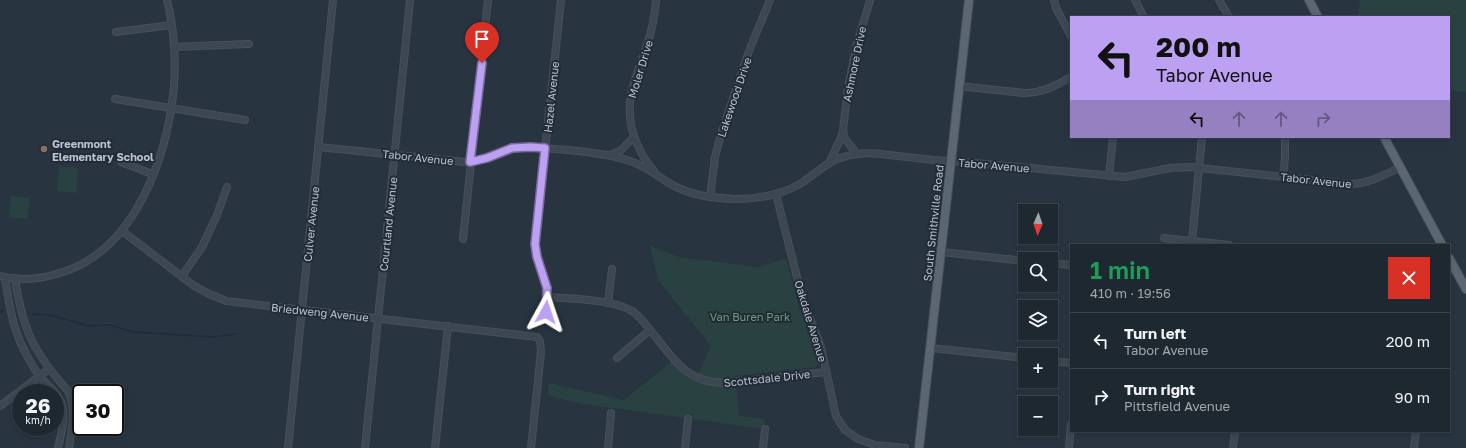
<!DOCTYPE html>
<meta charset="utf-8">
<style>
:root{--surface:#1e2831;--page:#2b343d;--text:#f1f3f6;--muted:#a1a6ab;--line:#3c444d}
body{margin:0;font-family:"Golos Text",sans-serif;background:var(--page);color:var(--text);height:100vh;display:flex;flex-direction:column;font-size:15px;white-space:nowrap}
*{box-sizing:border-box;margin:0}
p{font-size:13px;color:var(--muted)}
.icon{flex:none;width:22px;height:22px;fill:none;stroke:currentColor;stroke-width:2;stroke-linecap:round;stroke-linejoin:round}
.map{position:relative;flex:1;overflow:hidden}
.side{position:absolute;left:1070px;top:244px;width:380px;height:188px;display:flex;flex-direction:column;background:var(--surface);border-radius:0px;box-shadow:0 2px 6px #0003,0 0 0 1px var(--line)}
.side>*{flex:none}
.hud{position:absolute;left:1070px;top:16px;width:380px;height:122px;border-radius:0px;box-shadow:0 2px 6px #0003,0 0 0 1px var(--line);background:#bca0f2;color:#111;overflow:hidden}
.needle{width:26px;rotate:182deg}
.buttons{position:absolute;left:1018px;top:204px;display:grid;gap:8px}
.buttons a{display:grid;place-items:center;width:40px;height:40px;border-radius:0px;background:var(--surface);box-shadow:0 2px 6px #0003,0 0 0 1px var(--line);font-size:20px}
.speed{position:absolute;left:12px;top:384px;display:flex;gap:8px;font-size:20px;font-weight:700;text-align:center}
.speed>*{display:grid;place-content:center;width:52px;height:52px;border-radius:50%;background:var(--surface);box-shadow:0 2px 6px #0003,0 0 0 1px var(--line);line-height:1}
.speed small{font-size:10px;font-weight:400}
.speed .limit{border:2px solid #111;border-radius:6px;background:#fff;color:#111}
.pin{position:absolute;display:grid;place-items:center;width:34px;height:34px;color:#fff;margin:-41px -17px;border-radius:50% 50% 50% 0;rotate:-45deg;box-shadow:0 0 4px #0007}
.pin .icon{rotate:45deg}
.me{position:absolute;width:44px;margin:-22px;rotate:5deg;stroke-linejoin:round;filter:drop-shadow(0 0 3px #0008)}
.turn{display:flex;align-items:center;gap:14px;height:84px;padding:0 20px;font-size:18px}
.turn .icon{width:52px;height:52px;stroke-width:2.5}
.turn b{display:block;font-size:28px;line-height:34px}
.lanes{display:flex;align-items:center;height:38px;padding:0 20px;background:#0003;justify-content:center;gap:20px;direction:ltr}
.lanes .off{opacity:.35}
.round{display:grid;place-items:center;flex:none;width:42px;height:42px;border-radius:0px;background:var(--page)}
.head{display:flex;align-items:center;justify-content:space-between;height:68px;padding:0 20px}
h1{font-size:24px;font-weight:600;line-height:30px;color:#1e9e55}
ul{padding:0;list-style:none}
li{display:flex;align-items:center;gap:12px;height:56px;padding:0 20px;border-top:1px solid var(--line)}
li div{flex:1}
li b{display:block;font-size:15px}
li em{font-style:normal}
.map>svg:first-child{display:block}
.green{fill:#2a4142}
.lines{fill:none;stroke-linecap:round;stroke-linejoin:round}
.stream{stroke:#1b2d3f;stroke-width:1.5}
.minor-casing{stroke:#46505a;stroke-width:8}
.major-casing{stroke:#46505a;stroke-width:10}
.minor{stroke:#3c4751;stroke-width:6}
.major{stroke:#5a6670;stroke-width:8}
.route-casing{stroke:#7a689d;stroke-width:10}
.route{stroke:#bca0f2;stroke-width:7}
.education-dot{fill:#8d6e63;stroke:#212c36;stroke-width:1.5}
.labels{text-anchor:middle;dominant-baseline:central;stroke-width:4;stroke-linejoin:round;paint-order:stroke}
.street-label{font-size:11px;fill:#b9c1cb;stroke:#212c36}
.poi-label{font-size:11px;font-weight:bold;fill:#b9c1cb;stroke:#212c36;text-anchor:start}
.park-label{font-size:11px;fill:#719a77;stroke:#212c36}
</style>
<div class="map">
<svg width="1466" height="448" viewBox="0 0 1466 448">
<rect width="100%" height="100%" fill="#283541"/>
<g class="green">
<path d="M1360,0H1466V92L1449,90V17H1358Z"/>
<path d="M59,166L78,168L76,193L57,191Z"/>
<path d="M11,196L30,198L27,219L9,217Z"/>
<path d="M650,246L679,257L758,267L786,259L799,307L813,342L818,364L815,367L735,376L739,416L765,419L764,429L584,404L549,396L548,383L624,400L671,362L683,374L695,381L711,346L658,280Z"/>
</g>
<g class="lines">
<g class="stream">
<path d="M0,311H3"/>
<path d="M32,314L51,315L88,326L109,325L134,332L213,337L236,334"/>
</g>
<g class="minor-casing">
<g id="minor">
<path d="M1054,0L1056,8L1071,36"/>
<path d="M1135,0L1144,17"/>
<path d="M1219,0L1229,17"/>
<path d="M116,32L172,25"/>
<path d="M174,47L249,44"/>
<path d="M959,86L1024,93C1043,93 1055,86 1071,77"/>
<path d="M115,99L245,120"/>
<path d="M319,147L465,162C489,159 507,147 531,147C562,150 601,151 630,161C645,166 656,175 669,183C690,196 713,198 736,199C759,199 785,194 803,182C818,172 829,160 847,156C864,151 881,154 898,156C920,159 942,161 964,162L1125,177L1170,168L1191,167L1349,184C1368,184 1384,175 1401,167"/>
<path d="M857,154L845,139L843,130L848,87L857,44L870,0"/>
<path d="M610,155L620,151L634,137"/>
<path d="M121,162L152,174"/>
<path d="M829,163L839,142L843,131"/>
<path d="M654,171C636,150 626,123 631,95C634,78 642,61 647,45C652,30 655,15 656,0"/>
<path d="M1109,176L1113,137"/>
<path d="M1283,177L1285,157V137"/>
<path d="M776,194L802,297L821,347L836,416L845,430L858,439L875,445L905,448"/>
<path d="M710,197L715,157L721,134L749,51L770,0"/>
<path d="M122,231L193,285L207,293L226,301L537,337L540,341L541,352L531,448"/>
<path d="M1164,238L1229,245"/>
<path d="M463,239L488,0"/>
<path d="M1192,241L1202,137"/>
<path d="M941,252L1025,261"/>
<path d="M1051,263L1071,265"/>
<path d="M0,276C19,281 41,279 60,273C135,251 167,158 174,87C176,58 174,28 167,0"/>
<path d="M182,276L202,247L217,215L227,187"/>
<path d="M5,278C9,302 12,326 23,348C28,357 32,367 39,375C47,386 61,394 63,409C65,422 61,435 58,448"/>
<path d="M15,278C22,329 34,353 68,391C76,409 72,429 69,448"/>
<path d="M548,297C571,299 612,299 632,311C640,316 645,324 651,331C673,358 686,383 725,383L826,372"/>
<path d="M608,303L612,269"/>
<path d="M546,312L547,288L537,257L535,244L561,0"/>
<path d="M931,348L1025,358"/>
<path d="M617,358L650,330"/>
<path d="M1051,361L1071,363"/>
<path d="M0,406L49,369"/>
<path d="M288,448L333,0"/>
<path d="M365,448L410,0"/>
<path d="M435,448L448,326"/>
<path d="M608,448L611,413"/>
<path d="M685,448L688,419"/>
<path d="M763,448L765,429"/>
<path d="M1069,448L1071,425"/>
<path d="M1233,448L1235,431"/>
<path d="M1414,448L1416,431"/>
</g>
</g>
<g class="major-casing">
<g id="major">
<path d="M1309,0L1318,17"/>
<path d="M1384,137L1442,245"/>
<path d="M1449,258L1466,289"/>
<path d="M919,448L969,0"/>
</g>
</g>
<use href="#minor" class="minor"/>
<use href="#major" class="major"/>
</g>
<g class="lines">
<g class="route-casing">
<path id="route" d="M482,63L470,162L487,158L512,148L531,147L545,148L535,244L537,257L547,288L546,312"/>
</g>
<use href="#route" class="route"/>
</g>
<circle class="education-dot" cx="44" cy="149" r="4"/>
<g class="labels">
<g class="street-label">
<text transform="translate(854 64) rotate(-78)">Ashmore Drive</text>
<text transform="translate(640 69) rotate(-73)">Moler Drive</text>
<text transform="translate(551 97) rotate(-84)">Hazel Avenue</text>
<text transform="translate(734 97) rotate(-71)">Lakewood Drive</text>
<text transform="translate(418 157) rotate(6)">Tabor Avenue</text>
<text transform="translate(994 165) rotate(5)">Tabor Avenue</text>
<text transform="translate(1316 180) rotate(6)">Tabor Avenue</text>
<text transform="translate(933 223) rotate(-84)">South Smithville Road</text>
<text transform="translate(311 224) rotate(-84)">Culver Avenue</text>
<text transform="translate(388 224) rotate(-84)">Courtland Avenue</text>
<text transform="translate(320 312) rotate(6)">Briedweng Avenue</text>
<text transform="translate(811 321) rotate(73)">Oakdale Avenue</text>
<text transform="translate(767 378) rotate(-6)">Scottsdale Drive</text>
</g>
<g class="poi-label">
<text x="52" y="143">Greenmont<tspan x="52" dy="13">Elementary School</tspan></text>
</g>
<g class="park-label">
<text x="750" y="316">Van Buren Park</text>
</g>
</g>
</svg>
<div class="buttons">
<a><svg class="needle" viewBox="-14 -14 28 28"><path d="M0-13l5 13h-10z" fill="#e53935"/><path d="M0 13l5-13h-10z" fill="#a1a6ab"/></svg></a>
<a><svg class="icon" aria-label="search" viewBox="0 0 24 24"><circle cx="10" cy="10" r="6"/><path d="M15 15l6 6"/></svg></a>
<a><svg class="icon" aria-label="layers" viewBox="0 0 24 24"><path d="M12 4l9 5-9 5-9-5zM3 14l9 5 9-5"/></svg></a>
<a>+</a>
<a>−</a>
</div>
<div class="speed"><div>26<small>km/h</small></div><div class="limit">30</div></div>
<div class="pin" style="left:482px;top:63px;background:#d93025"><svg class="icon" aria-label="arrive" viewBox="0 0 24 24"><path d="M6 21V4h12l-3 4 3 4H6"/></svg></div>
<svg class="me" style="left:546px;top:312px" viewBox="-20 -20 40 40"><path d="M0-17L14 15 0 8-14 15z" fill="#bca0f2" stroke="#fff" stroke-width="4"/></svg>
<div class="hud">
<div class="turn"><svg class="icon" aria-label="left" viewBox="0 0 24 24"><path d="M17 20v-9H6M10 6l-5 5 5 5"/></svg><div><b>200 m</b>Tabor Avenue</div></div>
<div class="lanes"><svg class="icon" aria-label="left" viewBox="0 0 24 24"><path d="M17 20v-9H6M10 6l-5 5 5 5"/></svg><svg class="icon off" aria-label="ahead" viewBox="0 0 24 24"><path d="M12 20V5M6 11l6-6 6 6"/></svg><svg class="icon off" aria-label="ahead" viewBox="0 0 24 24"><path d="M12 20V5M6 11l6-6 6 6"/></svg><svg class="icon off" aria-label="right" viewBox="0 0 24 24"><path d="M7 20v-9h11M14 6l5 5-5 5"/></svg></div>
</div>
<section class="side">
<div class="head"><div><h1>1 min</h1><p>410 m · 19:56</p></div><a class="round" style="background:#d93025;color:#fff"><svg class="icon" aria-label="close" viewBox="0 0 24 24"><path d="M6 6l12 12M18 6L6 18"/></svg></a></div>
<ul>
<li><svg class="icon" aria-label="left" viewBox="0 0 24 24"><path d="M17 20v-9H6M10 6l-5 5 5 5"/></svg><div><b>Turn left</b><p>Tabor Avenue</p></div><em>200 m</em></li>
<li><svg class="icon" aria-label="right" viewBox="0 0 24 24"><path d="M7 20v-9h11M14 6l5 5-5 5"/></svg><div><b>Turn right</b><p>Pittsfield Avenue</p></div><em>90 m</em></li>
</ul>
</section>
</div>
